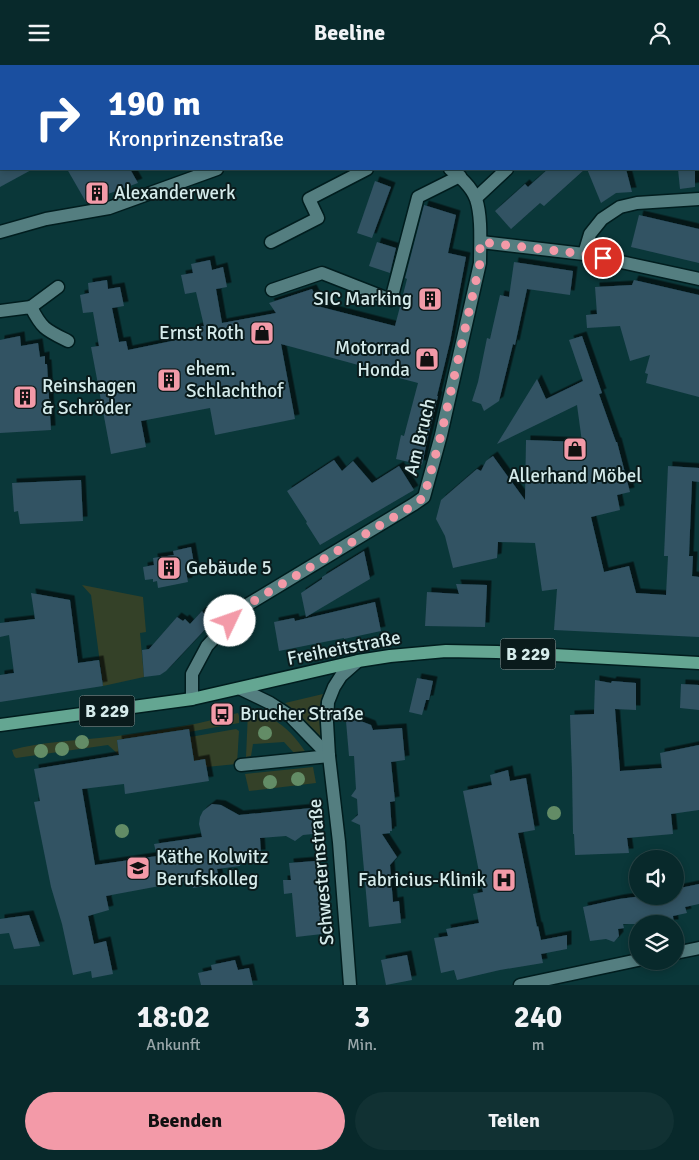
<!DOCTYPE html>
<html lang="de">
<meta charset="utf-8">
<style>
:root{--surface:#08292b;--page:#113133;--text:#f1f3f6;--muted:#98a6a9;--line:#294547;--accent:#f39aa8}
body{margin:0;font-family:Signika,sans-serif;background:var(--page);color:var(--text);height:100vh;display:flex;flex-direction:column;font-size:19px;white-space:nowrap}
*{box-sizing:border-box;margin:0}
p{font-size:16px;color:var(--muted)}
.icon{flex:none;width:28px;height:28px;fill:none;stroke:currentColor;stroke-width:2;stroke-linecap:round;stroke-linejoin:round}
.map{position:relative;height:920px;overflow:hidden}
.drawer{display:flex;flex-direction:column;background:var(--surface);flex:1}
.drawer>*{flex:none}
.hud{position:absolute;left:0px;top:0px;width:700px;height:105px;box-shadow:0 2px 8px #0003,0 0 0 1px var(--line);background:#1a4fa0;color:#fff;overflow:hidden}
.buttons{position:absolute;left:629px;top:785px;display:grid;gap:10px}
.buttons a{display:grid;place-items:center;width:55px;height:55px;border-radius:50%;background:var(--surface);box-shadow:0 2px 8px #0003,0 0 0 1px var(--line);font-size:25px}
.pin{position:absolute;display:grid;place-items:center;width:42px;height:42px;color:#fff;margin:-21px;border:2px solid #fff;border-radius:50%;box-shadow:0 1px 5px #0007}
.me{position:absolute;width:55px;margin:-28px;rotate:48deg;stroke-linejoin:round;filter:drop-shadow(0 0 4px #0008)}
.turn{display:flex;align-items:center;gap:18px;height:105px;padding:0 25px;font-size:22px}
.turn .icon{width:65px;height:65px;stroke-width:2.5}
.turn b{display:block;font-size:35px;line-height:42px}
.eta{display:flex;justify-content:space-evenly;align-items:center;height:85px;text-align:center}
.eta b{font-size:30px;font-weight:700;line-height:35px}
.primary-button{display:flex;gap:10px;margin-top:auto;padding:10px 25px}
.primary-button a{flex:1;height:58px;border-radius:30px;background:var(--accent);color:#111;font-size:20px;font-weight:700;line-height:58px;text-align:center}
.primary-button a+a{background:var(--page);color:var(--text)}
header{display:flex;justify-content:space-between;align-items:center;height:65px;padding:0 25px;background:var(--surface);font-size:22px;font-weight:700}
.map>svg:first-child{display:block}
.green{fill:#344128}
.building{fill:#325263;filter:url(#shadow)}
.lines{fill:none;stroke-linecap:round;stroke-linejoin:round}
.minor-casing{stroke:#001d1e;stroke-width:15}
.major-casing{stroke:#001d1e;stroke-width:15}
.minor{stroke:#547e80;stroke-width:12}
.major{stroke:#64a692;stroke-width:12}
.tree{fill:#638c66}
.route{stroke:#f39aa8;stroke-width:9;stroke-dasharray:0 16.2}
.labels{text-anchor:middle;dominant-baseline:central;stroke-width:4;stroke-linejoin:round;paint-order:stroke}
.shield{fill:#0a1b1c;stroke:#98adad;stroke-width:1}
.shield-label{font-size:18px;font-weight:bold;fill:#d5ebeb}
.poi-label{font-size:19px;fill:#d5ebeb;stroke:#0a1b1c;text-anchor:start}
.street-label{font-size:19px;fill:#d5ebeb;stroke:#0a1b1c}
</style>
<header><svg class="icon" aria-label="menu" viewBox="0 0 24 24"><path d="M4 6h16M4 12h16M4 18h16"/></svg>Beeline<svg class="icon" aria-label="person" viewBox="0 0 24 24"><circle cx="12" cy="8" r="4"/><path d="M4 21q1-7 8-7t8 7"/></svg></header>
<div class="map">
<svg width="699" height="920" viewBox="0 0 699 920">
<defs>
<filter id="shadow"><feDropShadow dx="4.5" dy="-4.5" stdDeviation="0" flood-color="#0009"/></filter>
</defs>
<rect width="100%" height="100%" fill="#0a3739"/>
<g class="green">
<path d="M82,520L143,532L146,567L140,568L144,612L103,621L91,530Z"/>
<path d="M323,629C318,642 319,655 321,669L320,671L298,648L285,638Z"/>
<path d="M248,647C256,649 265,650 272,654C286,661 298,675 306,688H294L284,677L253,679L251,691L246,692Z"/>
<path d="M238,648L239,651V658L189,667L188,664L117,675L119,690L108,680L16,693L14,691L12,685C40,677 70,676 99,673C137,669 175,664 212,655L214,660L227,657L225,651Z"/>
<path d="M236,664L239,666L237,699L206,702L194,696L190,672Z"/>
<path d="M313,702L316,718L249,726L245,709Z"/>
</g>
<g class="building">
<path d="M0,104H33L0,122Z"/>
<path d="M67,104H130L138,118L86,137Z"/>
<path d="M548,104H585L544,141L540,138L511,164L495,146L525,119L528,122Z"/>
<path d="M587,104H626L632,127L616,128L601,138Z"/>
<path d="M678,104H695V122L680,124Z"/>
<path d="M375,116L391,122L372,173L357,168Z"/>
<path d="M424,140L456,150L448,188L466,192L450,277L437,331H438L427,376L422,400L396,394L401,370L404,371L418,318L384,309V307L281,279L295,354L215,370L210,343L141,356L146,382L111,389L91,282L99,281L93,247L83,248L80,230L89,228L88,218L107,215L108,224L120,222L124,241L112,243L119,277L126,276L128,285L196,271L195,263L204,261L196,227L185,229L181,210L193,208L191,199L210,195L212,205L223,202L227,222L216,224L222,258L276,248L269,238L312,224L321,242L395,261L407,214L405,213Z"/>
<path d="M639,150L699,164V198L631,182Z"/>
<path d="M377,177L396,183L390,208L369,201Z"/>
<path d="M514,197L573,206L570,230L527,224L515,280L513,279L499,336L484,346L481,339L472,336L478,317L487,273L490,274L500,230L509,232Z"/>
<path d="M634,215L699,230V332L646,318L648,309L645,308L650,290L630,296L620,261L587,263L586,250L597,249L595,222L632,220Z"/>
<path d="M20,271L21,281L38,278L40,292L45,291V299H47L51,365L0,368V275Z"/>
<path d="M582,271L602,328L599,329L616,377H617L630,427L617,430L620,445L591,452L604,507L629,501L636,528L666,530L668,491H664L668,401L699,403V417L692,416L689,491H693L692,511L699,512V572L554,565L557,524L542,526L535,478L498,477L497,493L453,503L445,471L436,454L441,435L477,404L481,406L486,396L493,391L525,435L526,375L582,377L577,340L497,379L537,314L546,334L583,316L569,275Z"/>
<path d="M334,395L342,406L353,396L372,418L399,401L414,425L320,480L306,458L307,457L287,426Z"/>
<path d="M81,415L83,456L20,459L18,446L14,447L12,418Z"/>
<path d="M191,482L195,504L186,506L188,517L158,523L157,516L153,517V514L145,515L143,502L154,500L153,493L174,490L173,486Z"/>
<path d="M364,486L370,514L306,552L301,528L322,514V512Z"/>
<path d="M456,519L487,520L485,562L425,561L427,527L459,529Z"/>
<path d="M31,528L70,535L78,598L99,595L103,621L0,637V610L14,608L9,570L0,572V558L35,554Z"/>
<path d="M375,537L381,566L344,574V573L279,586L274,557L294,553L295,556Z"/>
<path d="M202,546L211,558L166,606L160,610L144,612L142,585L149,584L177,552L183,556L185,554L190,559Z"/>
<path d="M417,613L433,616L429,635H426L422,650L409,647Z"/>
<path d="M595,615L611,618L612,616L636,618V645L615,644L620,706L662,703L660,688L699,680V745L671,749L673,769L627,773L629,788L575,790L574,769H573L572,707L570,650L594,649Z"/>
<path d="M681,619L699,620V645L680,643Z"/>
<path d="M358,655L371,660L373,665L402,663L405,695L391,697L395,736L390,737L392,766H390V768L382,769L397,792L390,800L393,837L399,836L401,858L369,862L360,760L351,756L358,750L357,734L351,731L356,724L354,691H349L346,656Z"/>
<path d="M189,664L194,696L205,694L209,716L125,729L124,719L82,724L95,800L157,791L154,779L202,772L199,759L200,752L203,746L212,739L221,740L239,750L311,743L313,769L303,770L295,776L286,771L260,773L261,789L242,790L240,801L217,804L219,814L211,816L212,820L193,823L192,815L106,831L109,845L88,851L94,879L106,876L113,909L92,913L91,906L73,910L62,859L51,822L34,737L40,736L34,704L119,690L117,675Z"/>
<path d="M508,705L510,716L526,713L535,765L518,768L537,862L538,861L541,875L567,870V884L541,889L543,898L500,905L457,915L454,905L441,908L434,873L448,871L446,864L479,858L473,829L483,827L463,726L492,720L490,710Z"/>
<path d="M315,796L322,869L296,872L292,828L284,829L283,815H291L289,798Z"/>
<path d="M699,819V839L685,842L687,848L673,851L674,859H623L624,863L618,864L619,871L614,877L606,874L590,876L583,842L619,834L642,831H675V824Z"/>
<path d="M29,850L40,881L14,884L9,868L0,869V854Z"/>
<path d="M407,890L412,915L386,920L381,895Z"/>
<path d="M235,895L238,905L249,903L253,920H201L198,908L212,905L211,900Z"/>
</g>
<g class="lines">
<g class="minor-casing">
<g id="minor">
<path d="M449,1L451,0"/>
<path d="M611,1L612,0"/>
<path d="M476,133L507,104"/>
<path d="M0,167L46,154L109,143L217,104"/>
<path d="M271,177L318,153L309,134L367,104"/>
<path d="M481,177L584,189L699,214"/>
<path d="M584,189L590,169L602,154L620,142L637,138L699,134"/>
<path d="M272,225L322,208L391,235L418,132L460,111"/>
<path d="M31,242L58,222"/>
<path d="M0,246L31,242C42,264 46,265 68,276"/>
<path d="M241,624L270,638L290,651L329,691"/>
<path d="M192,634V609L207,581L242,543L414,439L424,432L441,370L480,198C480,178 482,152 476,134C471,121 460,112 450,104"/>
<path d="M241,700L329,691"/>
<path d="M675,888L699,883"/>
<path d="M350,920L339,777L329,691L327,657L328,637L334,622L341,611L358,596"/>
<path d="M520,920L638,895"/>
</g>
</g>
<g class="major-casing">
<path id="major" d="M0,660L192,634L358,596L390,591L446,586L497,587L699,598"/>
</g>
<use href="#minor" class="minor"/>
<use href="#major" class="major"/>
</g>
<g class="tree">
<circle cx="265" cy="668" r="7"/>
<circle cx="82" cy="677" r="7"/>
<circle cx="62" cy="684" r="7"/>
<circle cx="41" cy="686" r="7"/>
<circle cx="298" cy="714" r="7"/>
<circle cx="270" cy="717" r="7"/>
<circle cx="554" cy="748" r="7"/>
<circle cx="122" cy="766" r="7"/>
</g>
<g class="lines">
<path class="route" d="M230,556L242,543L414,440L424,432L441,370L480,198V177L584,189L603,193"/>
</g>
<defs>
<g id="building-square" transform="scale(1.25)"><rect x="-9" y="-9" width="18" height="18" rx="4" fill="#f39aa8" stroke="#0a1b1c"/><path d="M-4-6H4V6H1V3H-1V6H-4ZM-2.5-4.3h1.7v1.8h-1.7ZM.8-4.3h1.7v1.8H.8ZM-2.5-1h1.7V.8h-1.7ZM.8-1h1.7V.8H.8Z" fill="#111"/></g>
<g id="shop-square" transform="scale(1.25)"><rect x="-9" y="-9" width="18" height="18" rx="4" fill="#f39aa8" stroke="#0a1b1c"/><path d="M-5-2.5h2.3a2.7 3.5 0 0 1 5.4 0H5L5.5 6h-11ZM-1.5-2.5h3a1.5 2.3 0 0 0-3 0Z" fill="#111"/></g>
<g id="bus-square" transform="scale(1.25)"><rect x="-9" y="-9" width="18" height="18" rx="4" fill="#f39aa8" stroke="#0a1b1c"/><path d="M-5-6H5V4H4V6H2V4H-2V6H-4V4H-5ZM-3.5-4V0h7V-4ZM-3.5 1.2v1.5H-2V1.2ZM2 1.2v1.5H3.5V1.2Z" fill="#111"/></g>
<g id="school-square" transform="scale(1.25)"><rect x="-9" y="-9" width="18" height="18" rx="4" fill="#f39aa8" stroke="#0a1b1c"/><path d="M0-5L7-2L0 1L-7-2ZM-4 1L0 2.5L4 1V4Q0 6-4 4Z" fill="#111"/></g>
<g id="hospital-square" transform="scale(1.25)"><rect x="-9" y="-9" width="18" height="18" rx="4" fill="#f39aa8" stroke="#0a1b1c"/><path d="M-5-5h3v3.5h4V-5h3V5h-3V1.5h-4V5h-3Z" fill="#111"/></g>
</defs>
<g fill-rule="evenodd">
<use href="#building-square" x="97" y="128"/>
<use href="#building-square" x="430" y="234"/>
<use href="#shop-square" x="262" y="268"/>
<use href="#shop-square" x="427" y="294"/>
<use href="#building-square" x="169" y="315"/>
<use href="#building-square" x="25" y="332"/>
<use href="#shop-square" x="575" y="384"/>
<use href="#building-square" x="169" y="503"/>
<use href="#bus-square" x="222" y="649"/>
<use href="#school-square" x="138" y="803"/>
<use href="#hospital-square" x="504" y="815"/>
</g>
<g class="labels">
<g class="shield">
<rect x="500.5" y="573.5" width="55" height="31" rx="4"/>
<rect x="79.5" y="630.5" width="55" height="31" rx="4"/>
</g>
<g class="shield-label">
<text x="528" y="589">B 229</text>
<text x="107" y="646">B 229</text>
</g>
<g class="poi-label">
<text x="114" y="128">Alexanderwerk</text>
<text x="412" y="234" text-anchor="end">SIC Marking</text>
<text x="244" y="268" text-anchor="end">Ernst Roth</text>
<text x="410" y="283" text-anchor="end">Motorrad<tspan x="410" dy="22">Honda</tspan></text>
<text x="186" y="304">ehem.<tspan x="186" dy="22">Schlachthof</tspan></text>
<text x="42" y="321">Reinshagen<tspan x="42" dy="22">&amp; Schröder</tspan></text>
<text x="575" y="411" text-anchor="middle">Allerhand Möbel</text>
<text x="186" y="503">Gebäude 5</text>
<text x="240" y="649">Brucher Straße</text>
<text x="156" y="792">Käthe Kolwitz<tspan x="156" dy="22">Berufskolleg</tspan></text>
<text x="486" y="815" text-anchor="end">Fabricius-Klinik</text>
</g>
<g class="street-label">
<text transform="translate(420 372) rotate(-76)">Am Bruch</text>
<text transform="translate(344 583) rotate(-11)">Freiheitstraße</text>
<text transform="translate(321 807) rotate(-95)">Schwesternstraße</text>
</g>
</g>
</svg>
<div class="buttons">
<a><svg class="icon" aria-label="sound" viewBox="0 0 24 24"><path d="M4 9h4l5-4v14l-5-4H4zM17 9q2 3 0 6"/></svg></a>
<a><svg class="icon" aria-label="layers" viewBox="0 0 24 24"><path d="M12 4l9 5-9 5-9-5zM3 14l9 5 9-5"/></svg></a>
</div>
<div class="pin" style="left:603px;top:193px;background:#d93025"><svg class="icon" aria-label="arrive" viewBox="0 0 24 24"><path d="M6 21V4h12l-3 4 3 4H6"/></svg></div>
<svg class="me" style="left:230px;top:556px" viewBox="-20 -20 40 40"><circle r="19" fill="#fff"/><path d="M0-13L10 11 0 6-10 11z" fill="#f39aa8"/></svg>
<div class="hud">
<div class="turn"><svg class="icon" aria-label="right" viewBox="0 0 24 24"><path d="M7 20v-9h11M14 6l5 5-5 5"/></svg><div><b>190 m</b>Kronprinzenstraße</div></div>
</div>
</div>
<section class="drawer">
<div class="eta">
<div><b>18:02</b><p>Ankunft</p></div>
<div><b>3</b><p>Min.</p></div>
<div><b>240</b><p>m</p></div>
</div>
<div class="primary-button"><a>Beenden</a><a>Teilen</a></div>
</section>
